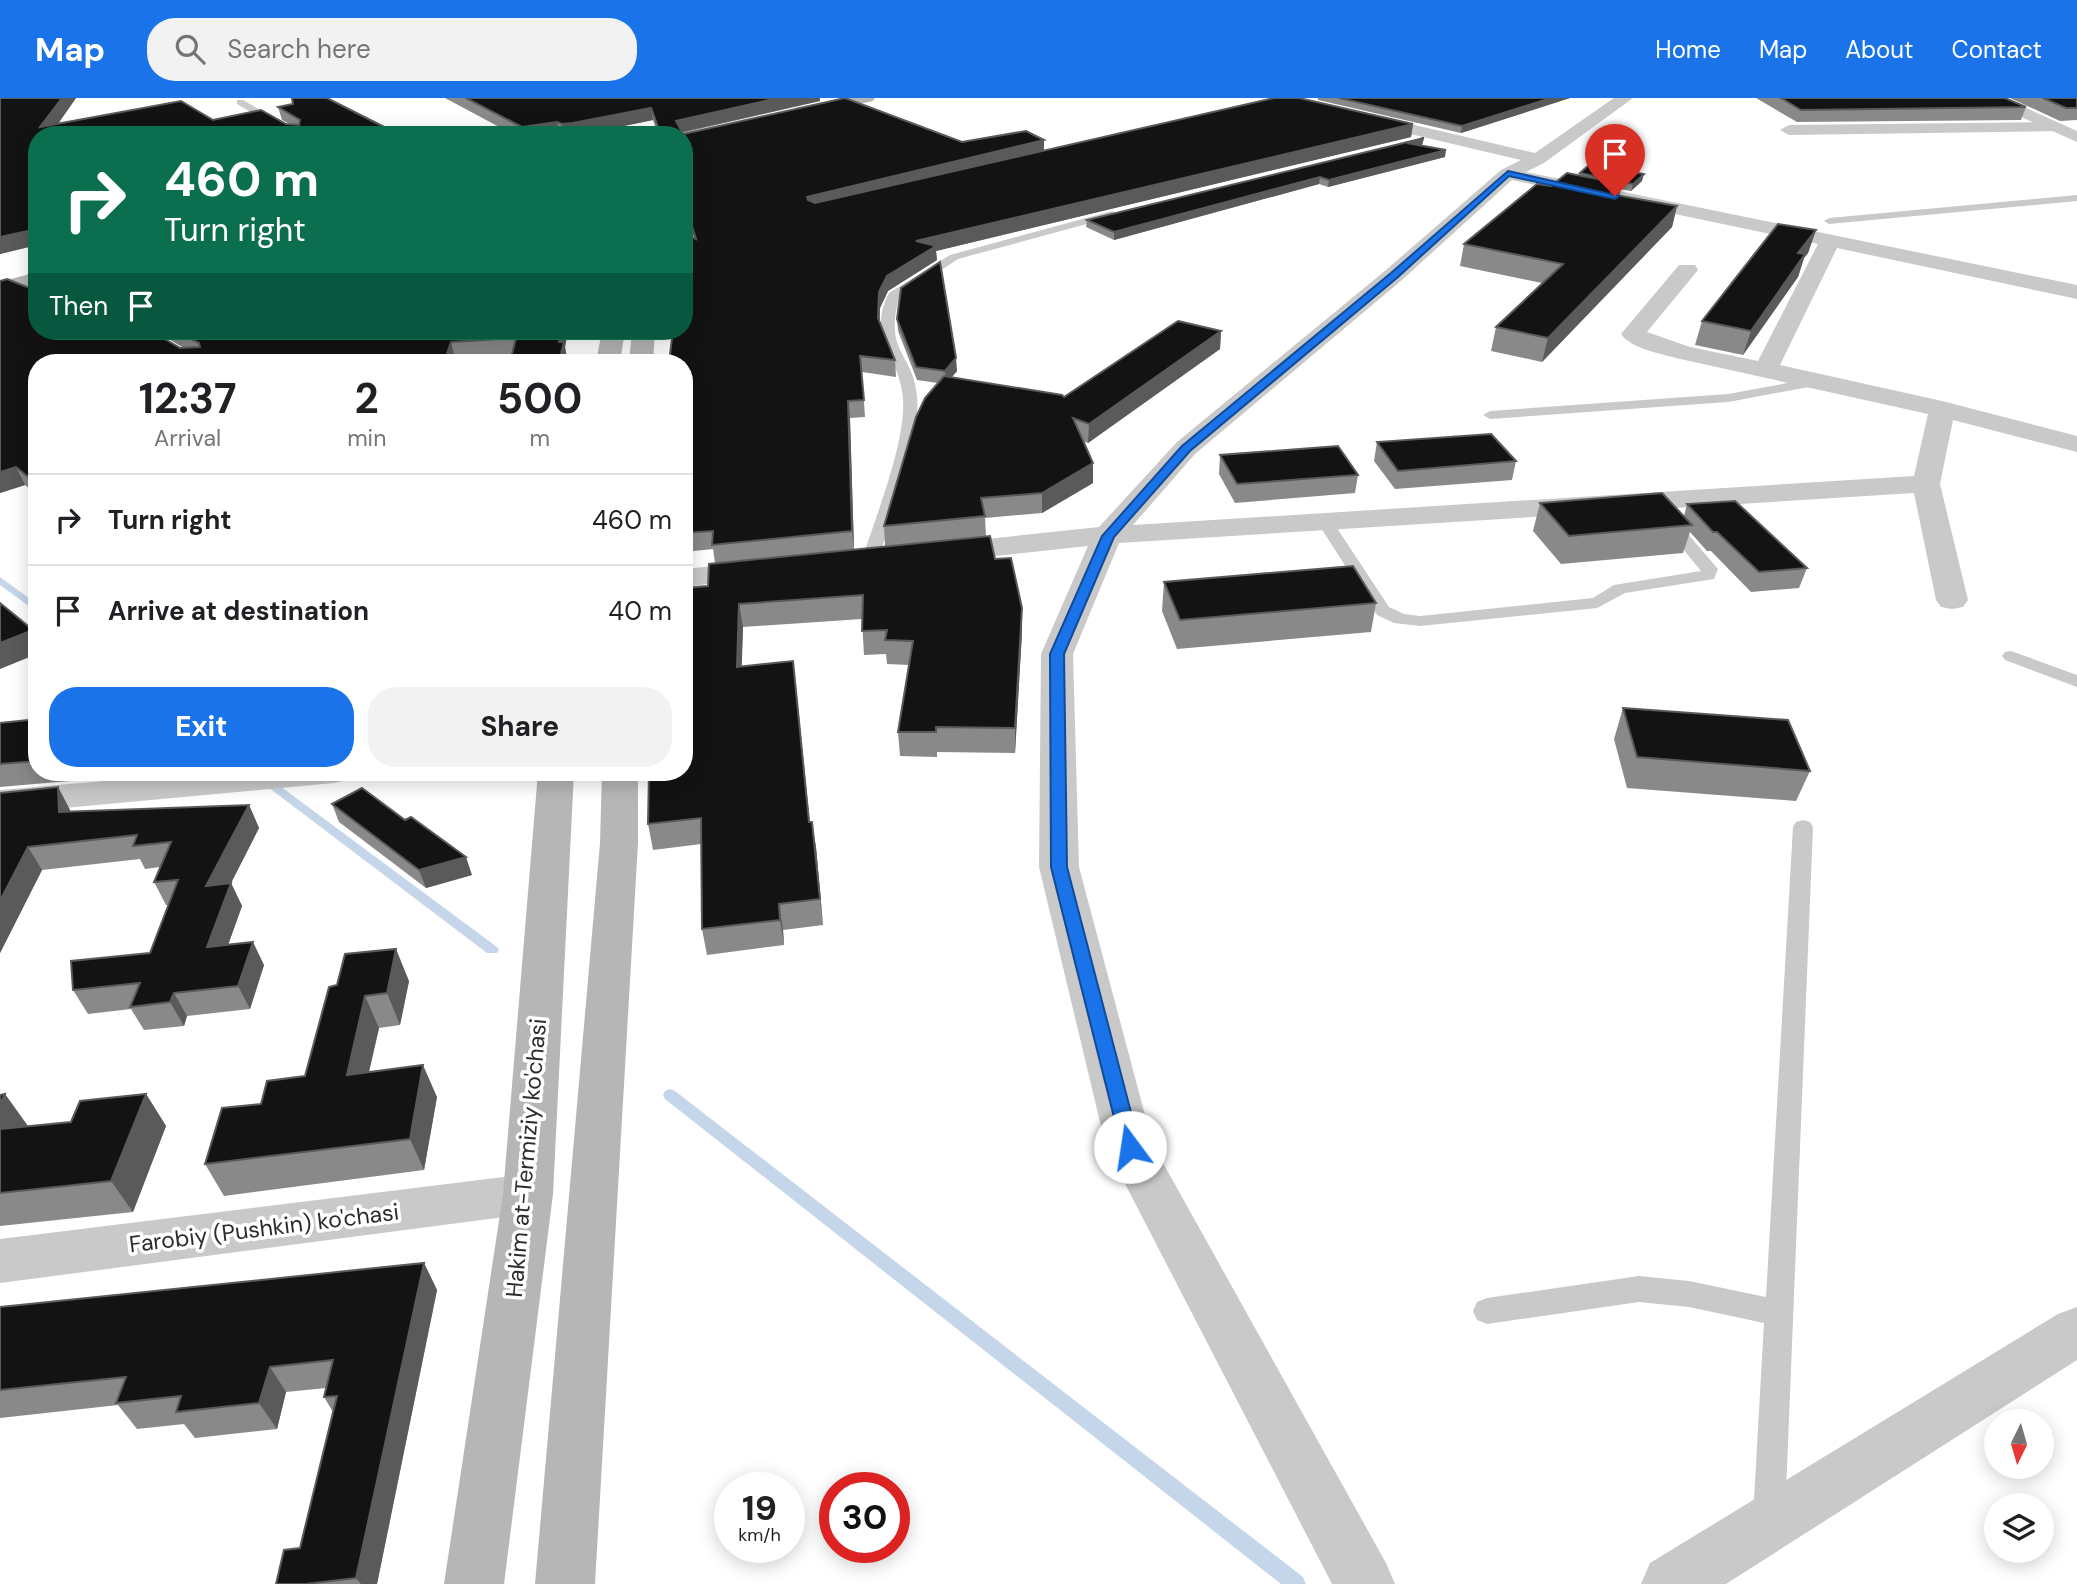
<!DOCTYPE html>
<style>
:root{--surface:#fff;--page:#f2f2f2;--text:#202124;--muted:#757577;--line:#e0e0e0;--accent:#1a73e8}
body{margin:0;font-family:"DM Sans",sans-serif;background:var(--page);color:var(--text);height:100vh;display:flex;flex-direction:column;font-size:26px;white-space:nowrap}
*{box-sizing:border-box;margin:0}
p{font-size:23px;color:var(--muted)}
.icon{flex:none;width:38px;height:38px;fill:none;stroke:currentColor;stroke-width:2;stroke-linecap:round;stroke-linejoin:round}
.map{position:relative;flex:1;overflow:hidden}
.panel{position:absolute;left:28px;top:256px;width:665px;height:427px;display:flex;flex-direction:column;background:var(--surface);border-radius:28px;box-shadow:0 4px 18px #0003}
.panel>*{flex:none}
.guide{position:absolute;left:28px;top:28px;width:665px;height:214px;border-radius:28px;box-shadow:0 4px 18px #0003;background:#0b6e4f;color:#fff;overflow:hidden}
.needle{width:46px;rotate:185deg}
.buttons{position:absolute;left:1984px;top:1311px;display:grid;gap:14px}
.buttons a{display:grid;place-items:center;width:70px;height:70px;border-radius:50%;background:var(--surface);box-shadow:0 4px 18px #0003;font-size:35px}
.speed{position:absolute;left:714px;top:1374px;display:flex;gap:14px;font-size:35px;font-weight:700;text-align:center}
.speed>*{display:grid;place-content:center;width:91px;height:91px;border-radius:50%;background:var(--surface);box-shadow:0 4px 18px #0003;line-height:1}
.speed small{font-size:18px;font-weight:400}
.speed .limit{border:10px solid #d22;background:#fff;color:#111}
.pin{position:absolute;display:grid;place-items:center;width:60px;height:60px;color:#fff;margin:-72px -30px;border-radius:50% 50% 50% 0;rotate:-45deg;box-shadow:0 0 7px #0007}
.pin .icon{rotate:45deg}
.me{position:absolute;width:77px;margin:-38px;rotate:346deg;stroke-linejoin:round;filter:drop-shadow(0 0 5px #0008)}
.turn{display:flex;align-items:center;gap:24px;height:147px;padding:0 21px;font-size:32px}
.turn .icon{width:91px;height:91px;stroke-width:2.5}
.turn b{display:block;font-size:49px;line-height:60px}
.then{display:flex;align-items:center;height:66px;padding:0 21px;background:#0003;gap:14px;font-size:26px}
.eta{display:flex;justify-content:space-evenly;align-items:center;height:119px;text-align:center}
.eta b{font-size:42px;font-weight:700;line-height:49px}
.primary-button{display:flex;gap:14px;margin-top:auto;padding:14px 21px}
.primary-button a{flex:1;height:80px;border-radius:28px;background:var(--accent);color:#fff;font-size:28px;font-weight:700;line-height:80px;text-align:center}
.primary-button a+a{background:var(--page);color:var(--text)}
ul{padding:0;list-style:none}
li{display:flex;align-items:center;gap:21px;height:91px;padding:0 21px;border-top:2px solid var(--line)}
li div{flex:1}
li b{display:block;font-size:26px}
li em{font-style:normal}
header{display:flex;align-items:center;gap:42px;box-sizing:border-box;height:98px;padding:0 35px;background:var(--accent);color:#fff}
header strong{font-size:33px}
nav{display:flex;gap:38px;margin-inline-start:auto;font-size:24px}
.search{width:490px;height:63px;background:var(--page);display:flex;align-items:center;gap:18px;box-sizing:border-box;padding:0 24px;border-radius:28px;color:var(--muted);font-size:26px}
.map>svg:first-child{display:block}
.lines{fill:none;stroke-linecap:round;stroke-linejoin:round}
.stream{fill:#c5d5ea;fill-rule:evenodd}
.service{fill:#c9c9c9;fill-rule:evenodd}
.minor{fill:#c9c9c9;fill-rule:evenodd}
.tertiary{fill:#c9c9c9;fill-rule:evenodd}
.secondary{fill:#b6b6b6;fill-rule:evenodd}
.wall{fill:#898989}
.shaded-wall{fill:#5a5a5a}
.building{fill:#131313;stroke:#5a5a5a;stroke-width:2}
.route{fill:#1a73e8;stroke:#114b97;stroke-width:2}
.labels{text-anchor:middle;dominant-baseline:central;stroke-width:7;stroke-linejoin:round;paint-order:stroke}
.near-street-label{font-size:23px;fill:#2c2c2c;stroke:#fff}
</style>
<header>
<strong>Map</strong>
<div class="search"><svg class="icon" aria-label="search" viewBox="0 0 24 24"><circle cx="10" cy="10" r="6"/><path d="M15 15l6 6"/></svg>Search here</div>
<nav><a>Home</a><a>Map</a><a>About</a><a>Contact</a></nav>
</header>
<div class="map">
<svg width="2077" height="1486" viewBox="0 0 2077 1486">
<rect width="100%" height="100%" fill="#fff"/>
<g class="lines">
<g class="stream">
<path d="M0,479L37,506V514L0,487Z"/>
<path d="M248,674H261L497,849L499,852L497,855H487Z"/>
<path d="M670,991L675,993L1303,1479L1306,1486H1281L665,1001L663,997L665,993Z"/>
</g>
<g class="service">
<path d="M237,2H243L303,37H291L237,6Z"/>
<path d="M2077,97V103L1829,126L1824,123L1829,120Z"/>
<path d="M1112,113L1117,116L1116,118L958,161L899,200C884,256 913,254 917,298C921,345 892,416 878,462L876,465H864L862,462C875,419 910,337 902,293C896,255 867,238 889,195L950,157Z"/>
<path d="M1820,279L1825,280V286L1728,304L1490,321L1483,317L1490,313L1728,296Z"/>
<path d="M1325,419L1331,421L1389,509L1404,516L1420,518L1593,500L1614,487L1701,473L1661,424L1669,419L1675,421L1718,471L1714,481L1625,495L1597,510L1420,528L1394,525L1377,517L1317,424Z"/>
<path d="M2011,553L2077,577V589L2005,562L2002,558L2005,554Z"/>
<path d="M1803,722L1810,724L1813,729L1785,1419L1780,1430L1769,1435L1758,1430L1753,1419L1764,1225L1689,1209L1639,1204L1487,1226L1477,1222L1473,1213L1477,1204L1487,1200L1639,1178L1689,1183L1766,1199L1793,729L1796,724Z"/>
</g>
<g class="minor">
<path d="M1270,0H1299L1535,55L1614,0H1633L1544,65L1526,74L2077,187V201L1837,150L1780,267L1942,303L2077,338V354L1953,322L1940,386L1968,502L1963,509L1952,511L1941,509L1936,502L1914,395L1119,445L1073,556L1079,769L1153,1047L1386,1465L1395,1486H1332L1106,1049L1039,769L1041,556L1088,448L940,464L929,461L925,455L929,449L940,446L1099,429L1177,344L1386,172L1501,72L1521,62L1278,5ZM1512,82L1818,146L1758,263L1690,249L1647,234L1698,172L1695,167H1679L1621,236C1632,251 1659,255 1676,260L1928,316L1914,378L1133,427L1195,356L1402,182Z"/>
<path d="M2054,24L2063,29L2060,33L1789,37L1780,32L1789,27Z"/>
<path d="M762,463L773,466L777,472L773,478L684,489V471Z"/>
<path d="M208,674H352L347,682L334,685L0,716V692Z"/>
<path d="M528,1076L545,1082L553,1096L545,1110L528,1116L0,1185V1141Z"/>
<path d="M2077,1209V1262L1726,1486H1641L1650,1465L2058,1216Z"/>
</g>
<path class="tertiary" d="M1983,0H2004L2077,33V44L1985,3Z"/>
<g class="secondary">
<path d="M844,0H875L873,3L801,19L793,14L795,10Z"/>
<path d="M37,174V187L0,198V184Z"/>
<path d="M602,233H625L620,264H596Z"/>
<path d="M632,233H655L653,264H629Z"/>
<path d="M538,674H574L553,1096L504,1486H444L503,1096Z"/>
<path d="M602,674H638V745L595,1486H535L600,745Z"/>
</g>
</g>
<g class="wall">
<path d="M0,0H76L58,26L213,22L290,26L282,22L278,9L400,37L37,147L0,156Z"/>
<path d="M445,0H820V3L682,35L683,36L962,44L1044,53L1413,26L1411,39L936,153L937,162L888,193L880,210V224L895,262L896,279L862,274L865,319L850,320L854,451L995,461L1022,534L1015,655L937,654V659L900,658L898,634L909,567L887,566L886,556L864,557L862,521L743,529L741,569L793,563L810,724L816,749L823,827L783,832L784,847L707,857L702,831L701,746L653,752L648,726L708,488L715,465L713,451L684,454V264L694,140L684,111V37H658L653,22L580,37H514Z"/>
<path d="M1318,0H1570L1461,35L1318,2Z"/>
<path d="M1756,0H2005L2026,9L2021,22L1797,24Z"/>
<path d="M2010,0H2077V22L2060,23Z"/>
<path d="M1424,40L1422,47L1421,48L1445,59L1328,89L1319,86L1114,142L1086,129L1087,122Z"/>
<path d="M1580,75L1642,83L1631,93L1620,91L1619,97L1677,108L1672,129L1542,264L1491,253L1496,229L1542,185L1460,168L1464,146L1551,88L1579,77Z"/>
<path d="M1816,132L1808,155L1804,160L1798,179L1743,257L1695,247L1702,223Z"/>
<path d="M0,183L180,250H184L155,233H568L565,249L567,260L512,256L455,260L454,264H37V397L25,387L0,395Z"/>
<path d="M897,221L957,273L951,280L1064,299L1221,233L1220,251L1088,345L1083,343L1093,385L1042,415L985,420L986,438L885,448L884,428L938,285L917,282L898,233Z"/>
<path d="M1377,344L1516,363L1512,382L1395,391L1374,363Z"/>
<path d="M1220,357L1358,377L1355,395L1235,405L1219,376Z"/>
<path d="M1540,405L1684,418L1687,406L1807,470L1799,490L1751,494L1711,453H1707L1690,434L1683,455L1561,466L1533,433Z"/>
<path d="M1164,484L1376,505L1371,534L1177,551L1162,513Z"/>
<path d="M1623,610L1810,673L1796,703L1627,690L1614,641Z"/>
<path d="M37,621V674H174L0,689V625Z"/>
<path d="M58,689L71,714L249,707L259,730L231,785L242,808L228,847L264,867L250,911L187,918L184,928L144,932L131,911L88,916L73,892L150,855L168,807H166L154,784L160,769L145,771L140,761L42,772L0,855V695Z"/>
<path d="M332,706L405,722L472,777L426,790L339,724Z"/>
<path d="M409,883L400,927L379,930L369,974L437,999L424,1072L224,1098L205,1066L261,1006L305,978L329,889Z"/>
<path d="M146,996L166,1028L133,1114L0,1128V997L27,1028L71,1024Z"/>
<path d="M424,1165L437,1192L377,1486H276L300,1450L333,1314L324,1299L326,1290L286,1294L277,1331L195,1340L184,1326L137,1331L118,1307L0,1320V1209Z"/>
</g>
<g class="shaded-wall">
<path d="M62,0H76L50,37L40,29Z"/>
<path d="M778,0H820V3L678,35L676,23Z"/>
<path d="M1551,0H1570L1461,35L1462,28Z"/>
<path d="M651,10L653,22L580,37H564L562,26Z"/>
<path d="M557,24L560,36L524,37L522,29Z"/>
<path d="M1413,26L1411,39L936,153L937,162L888,193L880,210L879,236L878,220L879,194L887,178L916,143Z"/>
<path d="M1424,40L1422,47L1406,52L1407,45Z"/>
<path d="M1044,42V55L809,113L807,99Z"/>
<path d="M1446,52L1445,59L1328,89L1329,82Z"/>
<path d="M1644,76L1642,83L1631,93L1633,86Z"/>
<path d="M1320,79L1319,86L1114,142V134Z"/>
<path d="M1622,86L1617,107L1610,96Z"/>
<path d="M1677,108L1672,129L1542,264L1548,240Z"/>
<path d="M37,131V147L0,156V139Z"/>
<path d="M1816,132L1808,155L1804,160L1798,179L1743,257L1751,233L1798,155Z"/>
<path d="M561,233H568L565,249L567,260L566,264H559V244Z"/>
<path d="M1221,233L1220,251L1088,345L1089,326Z"/>
<path d="M451,244L455,260L454,264H444Z"/>
<path d="M956,260L957,273L946,286L945,273Z"/>
<path d="M848,303L850,320L854,451L852,433Z"/>
<path d="M1093,365V385L1042,415V395Z"/>
<path d="M16,369L25,387L0,395V374Z"/>
<path d="M739,506L743,529L741,593L737,569Z"/>
<path d="M1022,510V534L1015,655V630Z"/>
<path d="M33,532L37,540V556L0,571V545Z"/>
<path d="M793,563L796,588L812,749L809,724Z"/>
<path d="M58,689L70,712L72,737L59,714Z"/>
<path d="M249,707L259,730L231,785L242,808L219,872L207,849L206,788Z"/>
<path d="M812,724L816,749L823,827L820,801Z"/>
<path d="M28,749L42,772L0,855V803Z"/>
<path d="M466,759L472,777L426,790L419,772Z"/>
<path d="M779,806L783,832L784,847L780,822Z"/>
<path d="M253,844L264,867L250,911L238,888Z"/>
<path d="M396,851L409,883L400,927L387,895Z"/>
<path d="M174,895L187,918L184,928L170,904Z"/>
<path d="M365,898L379,930L361,1008L347,977Z"/>
<path d="M423,967L437,999L424,1072L410,1041Z"/>
<path d="M5,996L28,1028L0,1050V1006Z"/>
<path d="M146,996L166,1028L133,1114L111,1083Z"/>
<path d="M424,1165L437,1192L377,1486H361L356,1480Z"/>
<path d="M270,1269L286,1294L277,1331L259,1305Z"/>
</g>
<g class="building">
<path d="M0,0H62L40,29L181,3L213,22L261,12L286,26L299,27L300,22L278,9L293,6L292,0H327L400,37H37V131L0,139Z"/>
<path d="M466,0H778L676,23L683,36L845,0L962,44L1026,33L1044,42L807,99L808,102L815,105L1274,0H1299L1413,26L916,143L936,148L887,178L879,194L878,220L895,262L860,258L864,302L848,303L852,433L712,447L713,433L684,435V264H669L673,233H684V136L696,141L684,102V37H661L651,10L573,25L562,26L557,24L522,29Z"/>
<path d="M1339,0H1551L1462,28Z"/>
<path d="M1781,0H2005L2026,9L1801,12Z"/>
<path d="M2043,0H2077V10H2066Z"/>
<path d="M1424,40L1407,45L1446,52L1329,82L1320,79L1114,134L1087,122Z"/>
<path d="M1590,66L1644,76L1633,86L1580,75Z"/>
<path d="M1567,75L1622,86L1610,96L1677,108L1548,240L1496,229L1563,166L1464,146L1537,86L1551,88Z"/>
<path d="M1778,126L1816,132L1798,155L1805,156L1751,233L1702,223Z"/>
<path d="M940,164L956,260L945,273L916,269L897,221L901,190Z"/>
<path d="M7,181L37,193V233H151L180,250L200,249L199,245L177,233H561L559,244H564L559,264H510L516,240L451,244L444,264H37V386L16,369L0,374V183Z"/>
<path d="M1178,223L1221,233L1089,326L1073,320L1093,365L1042,395L981,400L985,418L884,428L916,319L925,300L944,278L1062,297L1064,299Z"/>
<path d="M1491,336L1516,363L1398,373L1377,344Z"/>
<path d="M1338,348L1358,377L1237,386L1220,357Z"/>
<path d="M1662,395L1692,427L1569,438L1540,405Z"/>
<path d="M1735,403L1807,470L1759,474L1717,434H1713L1687,406Z"/>
<path d="M990,438L995,461L1011,460L1022,510L1015,630L936,629V634H898L913,543L885,542L887,532L862,533L863,497L739,506L737,569L793,563L809,724H812L820,801L779,806L780,822L702,831L701,720L648,726L649,674H684V490L708,488L709,466Z"/>
<path d="M1353,468L1376,505L1180,522L1164,484Z"/>
<path d="M0,505L33,532L0,545Z"/>
<path d="M1623,610L1788,622L1810,673L1637,659Z"/>
<path d="M37,621V663L0,666V625Z"/>
<path d="M58,689L59,714L249,707L206,788L231,785L207,849L253,844L238,888L174,895L170,904L130,909L140,885L73,892L71,863L150,855L178,782L154,784L171,744L133,748L137,737L28,749L0,803V695Z"/>
<path d="M362,690L405,722L411,719L466,759L419,772L332,706Z"/>
<path d="M396,851L387,895L365,898L347,977L423,967L410,1041L205,1066L222,1010L261,1006L267,983L305,978L329,889L337,887L345,856Z"/>
<path d="M5,996L0,1006V997Z"/>
<path d="M146,996L111,1083L0,1095V1031L71,1024L80,1003Z"/>
<path d="M424,1165L356,1480L306,1486H276L284,1452L300,1450L337,1298L324,1299L333,1262L270,1269L259,1305L176,1314L181,1298L116,1305L126,1279L0,1292V1209Z"/>
</g>
<path class="route" d="M1508,73L1619,98L1615,101L1509,78L1398,179L1190,353L1114,439L1064,556L1067,769L1140,1049L1137,1055L1130,1057L1123,1055L1051,769L1050,556L1102,438L1182,348L1391,175Z"/>
<g class="labels">
<g class="near-street-label">
<text transform="translate(526 1060) rotate(-85)">Hakim at-Termiziy ko'chasi</text>
<text transform="translate(264 1130) rotate(-7)">Farobiy (Pushkin) ko'chasi</text>
</g>
</g>
</svg>
<div class="buttons">
<a><svg class="needle" viewBox="-14 -14 28 28"><path d="M0-13l5 13h-10z" fill="#e53935"/><path d="M0 13l5-13h-10z" fill="#757577"/></svg></a>
<a><svg class="icon" aria-label="layers" viewBox="0 0 24 24"><path d="M12 4l9 5-9 5-9-5zM3 14l9 5 9-5"/></svg></a>
</div>
<div class="speed"><div>19<small>km/h</small></div><div class="limit">30</div></div>
<div class="pin" style="left:1615px;top:98px;background:#d93025"><svg class="icon" aria-label="arrive" viewBox="0 0 24 24"><path d="M6 21V4h12l-3 4 3 4H6"/></svg></div>
<svg class="me" style="left:1130px;top:1049px" viewBox="-20 -20 40 40"><circle r="19" fill="#fff"/><path d="M0-13L10 11 0 6-10 11z" fill="#1a73e8"/></svg>
<div class="guide">
<div class="turn"><svg class="icon" aria-label="right" viewBox="0 0 24 24"><path d="M7 20v-9h11M14 6l5 5-5 5"/></svg><div><b>460 m</b>Turn right</div></div>
<div class="then">Then<svg class="icon" aria-label="arrive" viewBox="0 0 24 24"><path d="M6 21V4h12l-3 4 3 4H6"/></svg></div>
</div>
<section class="panel">
<div class="eta">
<div><b>12:37</b><p>Arrival</p></div>
<div><b>2</b><p>min</p></div>
<div><b>500</b><p>m</p></div>
</div>
<ul>
<li><svg class="icon" aria-label="right" viewBox="0 0 24 24"><path d="M7 20v-9h11M14 6l5 5-5 5"/></svg><div><b>Turn right</b></div><em>460 m</em></li>
<li><svg class="icon" aria-label="arrive" viewBox="0 0 24 24"><path d="M6 21V4h12l-3 4 3 4H6"/></svg><div><b>Arrive at destination</b></div><em>40 m</em></li>
</ul>
<div class="primary-button"><a>Exit</a><a>Share</a></div>
</section>
</div>
